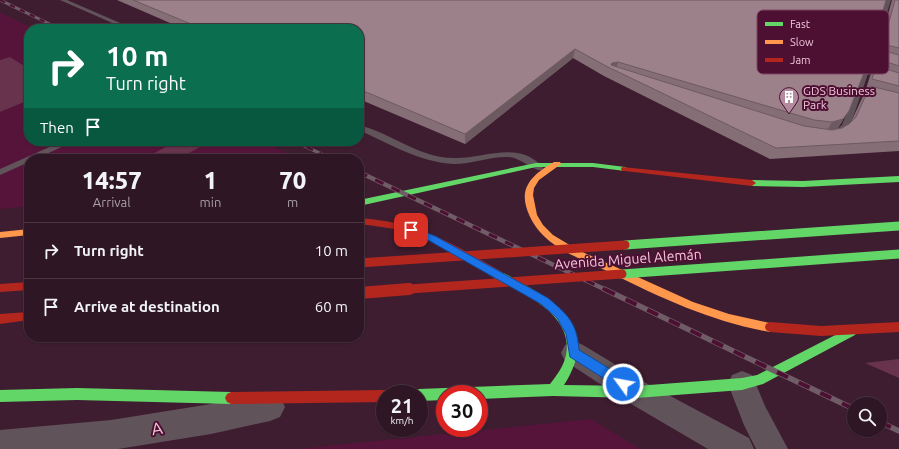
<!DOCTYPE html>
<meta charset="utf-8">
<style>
:root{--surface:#2f1624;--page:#3b2331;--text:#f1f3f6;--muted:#a79fa6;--line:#4a3541}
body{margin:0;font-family:Ubuntu,sans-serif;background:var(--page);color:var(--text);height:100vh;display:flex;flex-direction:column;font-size:15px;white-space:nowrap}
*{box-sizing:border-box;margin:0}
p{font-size:13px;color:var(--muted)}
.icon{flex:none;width:22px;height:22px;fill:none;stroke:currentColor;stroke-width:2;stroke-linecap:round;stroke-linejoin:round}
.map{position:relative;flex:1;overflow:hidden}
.side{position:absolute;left:24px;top:154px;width:340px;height:188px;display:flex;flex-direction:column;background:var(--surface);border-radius:16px;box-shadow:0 1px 3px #0004,0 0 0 1px var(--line)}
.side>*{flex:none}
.banner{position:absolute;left:24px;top:24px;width:340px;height:122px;border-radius:16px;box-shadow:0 1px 3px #0004,0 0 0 1px var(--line);background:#0b6e4f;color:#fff;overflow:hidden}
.controls{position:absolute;left:847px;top:397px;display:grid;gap:8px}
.controls a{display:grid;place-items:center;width:40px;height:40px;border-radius:50%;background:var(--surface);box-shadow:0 1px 3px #0004,0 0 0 1px var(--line);font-size:20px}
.speed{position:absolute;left:376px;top:385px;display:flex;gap:8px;font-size:20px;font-weight:700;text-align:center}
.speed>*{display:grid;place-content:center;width:52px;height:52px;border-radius:50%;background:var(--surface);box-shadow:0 1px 3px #0004,0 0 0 1px var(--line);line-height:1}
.speed small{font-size:10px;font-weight:400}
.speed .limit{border:6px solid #d22;background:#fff;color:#111}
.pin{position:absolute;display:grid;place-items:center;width:34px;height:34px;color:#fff;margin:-17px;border-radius:8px;box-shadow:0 2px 6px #0006}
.me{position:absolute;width:44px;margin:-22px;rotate:302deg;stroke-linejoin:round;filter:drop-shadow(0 0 3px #0008)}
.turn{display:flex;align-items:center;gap:14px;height:84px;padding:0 16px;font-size:18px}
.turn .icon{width:52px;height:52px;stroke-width:2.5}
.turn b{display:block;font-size:28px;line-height:34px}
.then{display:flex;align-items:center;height:38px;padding:0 16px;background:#0003;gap:8px;font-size:15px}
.eta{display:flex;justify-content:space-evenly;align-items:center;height:68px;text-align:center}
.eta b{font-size:24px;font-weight:800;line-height:28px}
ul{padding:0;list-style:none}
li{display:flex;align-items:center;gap:12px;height:56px;padding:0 16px;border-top:1px solid var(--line)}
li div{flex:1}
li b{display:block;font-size:15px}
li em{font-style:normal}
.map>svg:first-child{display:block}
.built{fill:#56143a}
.green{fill:#67334d}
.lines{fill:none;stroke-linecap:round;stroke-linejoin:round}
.lane{fill:#61535a;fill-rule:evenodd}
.street{fill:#61535a;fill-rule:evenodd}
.fast{fill:#63d668;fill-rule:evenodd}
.slow{fill:#ff974d;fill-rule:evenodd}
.jam{fill:#b3261e;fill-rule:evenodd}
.rail-far3-casing{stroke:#6f5c66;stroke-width:3}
.rail-far2-casing{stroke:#6f5c66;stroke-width:3.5}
.rail-far1-casing{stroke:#6f5c66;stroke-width:4.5}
.rail-casing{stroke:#6f5c66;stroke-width:5.5}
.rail-far3{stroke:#4d0f32;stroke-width:2;stroke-dasharray:5.5;stroke-linecap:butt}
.rail-far2{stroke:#4d0f32;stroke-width:2.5;stroke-dasharray:7;stroke-linecap:butt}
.rail-far1{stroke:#4d0f32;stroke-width:3;stroke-dasharray:9;stroke-linecap:butt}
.rail{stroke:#4d0f32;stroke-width:4;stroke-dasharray:12;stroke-linecap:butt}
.fast-bridge{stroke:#63d668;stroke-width:9}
.jam-bridge-far1{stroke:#b3261e;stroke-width:9}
.jam-bridge{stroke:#b3261e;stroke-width:12}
.wall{fill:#866e77}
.shaded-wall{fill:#6d5a61}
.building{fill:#9c808a;stroke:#6d5a61}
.route{fill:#1a73e8;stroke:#114b97}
.labels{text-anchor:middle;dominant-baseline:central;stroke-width:4;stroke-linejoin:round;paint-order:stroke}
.far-poi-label{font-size:12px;fill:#f0c8da;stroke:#4d0f32;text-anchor:start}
.street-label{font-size:14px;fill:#f0c8da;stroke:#4d0f32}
.near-street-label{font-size:17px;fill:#f0c8da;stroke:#4d0f32}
.key{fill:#4d0f32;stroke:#7e4664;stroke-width:1}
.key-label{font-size:11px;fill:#f0c8da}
</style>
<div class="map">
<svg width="899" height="449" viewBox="0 0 899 449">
<rect width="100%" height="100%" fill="#3f1d30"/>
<g class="built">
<path d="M0,12L34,29H29V141H262L299,159H29V206L0,209Z"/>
<path d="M591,419L640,449H297Z"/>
</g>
<g class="green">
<path d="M10,57L29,69V100L0,112V60Z"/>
<path d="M177,141H191L200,147L178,159H143Z"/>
<path d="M899,359V378L865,363Z"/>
</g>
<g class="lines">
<g class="lane">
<path d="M60,0H67L134,29H126Z"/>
<path d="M885,0H891L869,71L850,126L839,136H833V132L842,125L863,71Z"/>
<path d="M359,125C391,133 419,158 454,158C483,159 520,139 543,168L542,170C535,172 521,158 509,157C491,156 473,164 454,164C421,163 388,143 359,130Z"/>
<path d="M63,141H74L36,159H29V162L0,175V169Z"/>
</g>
<g class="street">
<path d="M574,341L583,345L646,383L749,438L754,449H708L626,401L565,361L561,353L565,345Z"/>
<path d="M742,371L752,375L765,406L788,449H756L744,425L728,384L732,375Z"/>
<path d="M270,393L280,397L285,407L280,417L270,421L211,434L118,449H0V430L111,420L211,404Z"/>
</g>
<g class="fast">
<path d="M536,163H593L625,167L629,169L625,171L593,167H536L359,206V200Z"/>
<path d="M899,176V182L803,187L752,186L748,183L752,180L803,181Z"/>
<path d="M498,271C510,275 522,283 534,290C574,314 592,341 564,385L636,386L742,378L757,375L847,329L851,327L855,329L857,332L855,335L763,384L742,390L636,398L553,396L479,399V394H445V400L419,401V394H413L415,391L419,389L550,384C556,376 564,366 566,355C574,315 524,293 494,278L493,275L494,272Z"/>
<path d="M77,388L231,392L235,394L237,398L235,402L231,404L77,400L0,402V390Z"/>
</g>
<g class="slow">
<path d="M554,162H560L561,164L539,180L534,188L533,195L537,215L543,225L553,235L578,250L693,302L729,314L774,324L775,327L774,330L770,332C713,322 663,299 611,273C578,257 537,246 526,206C520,184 537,172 554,162Z"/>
<path d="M29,229V235L0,238V232Z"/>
</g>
<g class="jam">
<path d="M622,167L752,180L756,183L752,186L625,171H622L621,169Z"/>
<path d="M359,218C382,220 404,223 425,232C452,242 477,258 502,272L503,275L502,278H494C467,261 439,242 407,232C392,228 375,226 359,224Z"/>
<path d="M29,282V290L0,292V284Z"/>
<path d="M29,312V320L0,324V314Z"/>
<path d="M770,322L821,326L899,322V332L821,336L770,332L766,330L765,327L766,324Z"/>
<path d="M385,390L389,392L390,394H385V402L231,404L227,402L225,398L227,394L231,392Z"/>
</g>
<g class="rail-far3-casing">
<path id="rail-far3" d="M0,0L60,29"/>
</g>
<g class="rail-far2-casing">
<path id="rail-far2" d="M294,141L332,159"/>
</g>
<g class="rail-far1-casing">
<path id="rail-far1" d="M359,172L606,290"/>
</g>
<g class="rail-casing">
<g id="rail">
<path d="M604,289L854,409"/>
<path d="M880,422L899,431"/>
</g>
</g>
<use href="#rail-far3" class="rail-far3"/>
<use href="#rail-far2" class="rail-far2"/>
<use href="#rail-far1" class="rail-far1"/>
<use href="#rail" class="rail"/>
<g class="fast-bridge">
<path d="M625,245L899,226"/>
<path d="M622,274L899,254"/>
</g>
<g class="jam-bridge-far1">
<path d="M359,263L625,245"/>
<path d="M395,290L622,274"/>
</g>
<path class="jam-bridge" d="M359,293L409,289"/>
</g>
<path class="wall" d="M117,0H886L842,122L837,129L842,128L849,124L851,122L863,96L867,89H866L870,76L874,70L872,69L875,60L879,54L877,53L892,0H899V151L770,159L604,76L573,58L465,144L359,99V29H184Z"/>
<g class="shaded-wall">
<path d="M575,49L573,58L465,144V134Z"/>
<path d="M618,62L616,71L611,65L612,63Z"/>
<path d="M849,111L836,130L825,133L832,122Z"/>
</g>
<g class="building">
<path d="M133,0H886L869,60L849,111L843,119L832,122L814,120L618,62L612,63L611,65L804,126L832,130L842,128L849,124L856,117L870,86L899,93V141L776,148L606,66L575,49L465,134L359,89V29H203Z"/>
<path d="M895,0H899V48L883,44Z"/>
<path d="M881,50L899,55V66L878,59Z"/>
<path d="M876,66L899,73V86L872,79Z"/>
</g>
<path class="route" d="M411,227L435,236L548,298C568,315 577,323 579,350L628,380L629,384L628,388L623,390L619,388L570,357L566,334L557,318L541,304L428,240L407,232L406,230Z"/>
<defs>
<g id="building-pin" transform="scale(1)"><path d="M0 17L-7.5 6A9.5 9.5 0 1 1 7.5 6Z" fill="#b28c9e" stroke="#4d0f32"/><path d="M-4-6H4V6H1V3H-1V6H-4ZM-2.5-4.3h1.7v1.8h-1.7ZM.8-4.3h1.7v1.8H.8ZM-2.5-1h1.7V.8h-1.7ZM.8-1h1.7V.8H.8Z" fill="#fff"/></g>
</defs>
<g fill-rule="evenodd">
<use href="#building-pin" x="789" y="97"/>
</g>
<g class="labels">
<g class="far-poi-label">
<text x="803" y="90">GDS Business<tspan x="803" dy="14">Park</tspan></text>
</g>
<g class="street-label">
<text transform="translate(628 259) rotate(-4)">Avenida Miguel Alemán</text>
</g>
<g class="near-street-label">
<text transform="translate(157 428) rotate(-9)">A</text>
</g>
</g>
<rect x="757" y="10" width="132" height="64" rx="6" class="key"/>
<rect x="765" y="22" width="18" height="4" fill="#63d668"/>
<rect x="765" y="40" width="18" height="4" fill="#ff974d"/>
<rect x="765" y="58" width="18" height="4" fill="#b3261e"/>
<g class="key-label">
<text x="790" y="28">Fast</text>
<text x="790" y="46">Slow</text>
<text x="790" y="64">Jam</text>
</g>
</svg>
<div class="controls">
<a><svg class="icon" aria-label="search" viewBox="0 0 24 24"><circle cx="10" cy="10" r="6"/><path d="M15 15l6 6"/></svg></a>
</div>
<div class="speed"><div>21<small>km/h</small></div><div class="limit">30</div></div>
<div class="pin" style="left:411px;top:230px;background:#d93025"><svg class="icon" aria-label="arrive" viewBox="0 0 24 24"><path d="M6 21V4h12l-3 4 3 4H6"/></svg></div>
<svg class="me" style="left:623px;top:384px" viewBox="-20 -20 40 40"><circle r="17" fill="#1a73e8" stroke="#fff" stroke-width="3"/><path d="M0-11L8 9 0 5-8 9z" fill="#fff"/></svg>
<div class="banner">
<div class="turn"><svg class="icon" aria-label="right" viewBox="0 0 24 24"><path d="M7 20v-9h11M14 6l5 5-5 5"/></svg><div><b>10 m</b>Turn right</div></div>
<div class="then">Then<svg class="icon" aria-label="arrive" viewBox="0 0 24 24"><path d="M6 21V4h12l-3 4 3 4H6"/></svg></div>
</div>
<section class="side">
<div class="eta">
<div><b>14:57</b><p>Arrival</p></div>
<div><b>1</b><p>min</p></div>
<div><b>70</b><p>m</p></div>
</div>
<ul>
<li><svg class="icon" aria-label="right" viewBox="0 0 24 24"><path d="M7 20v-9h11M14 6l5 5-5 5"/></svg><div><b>Turn right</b></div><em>10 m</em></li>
<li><svg class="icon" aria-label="arrive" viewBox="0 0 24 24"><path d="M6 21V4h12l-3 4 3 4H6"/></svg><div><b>Arrive at destination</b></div><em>60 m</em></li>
</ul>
</section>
</div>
